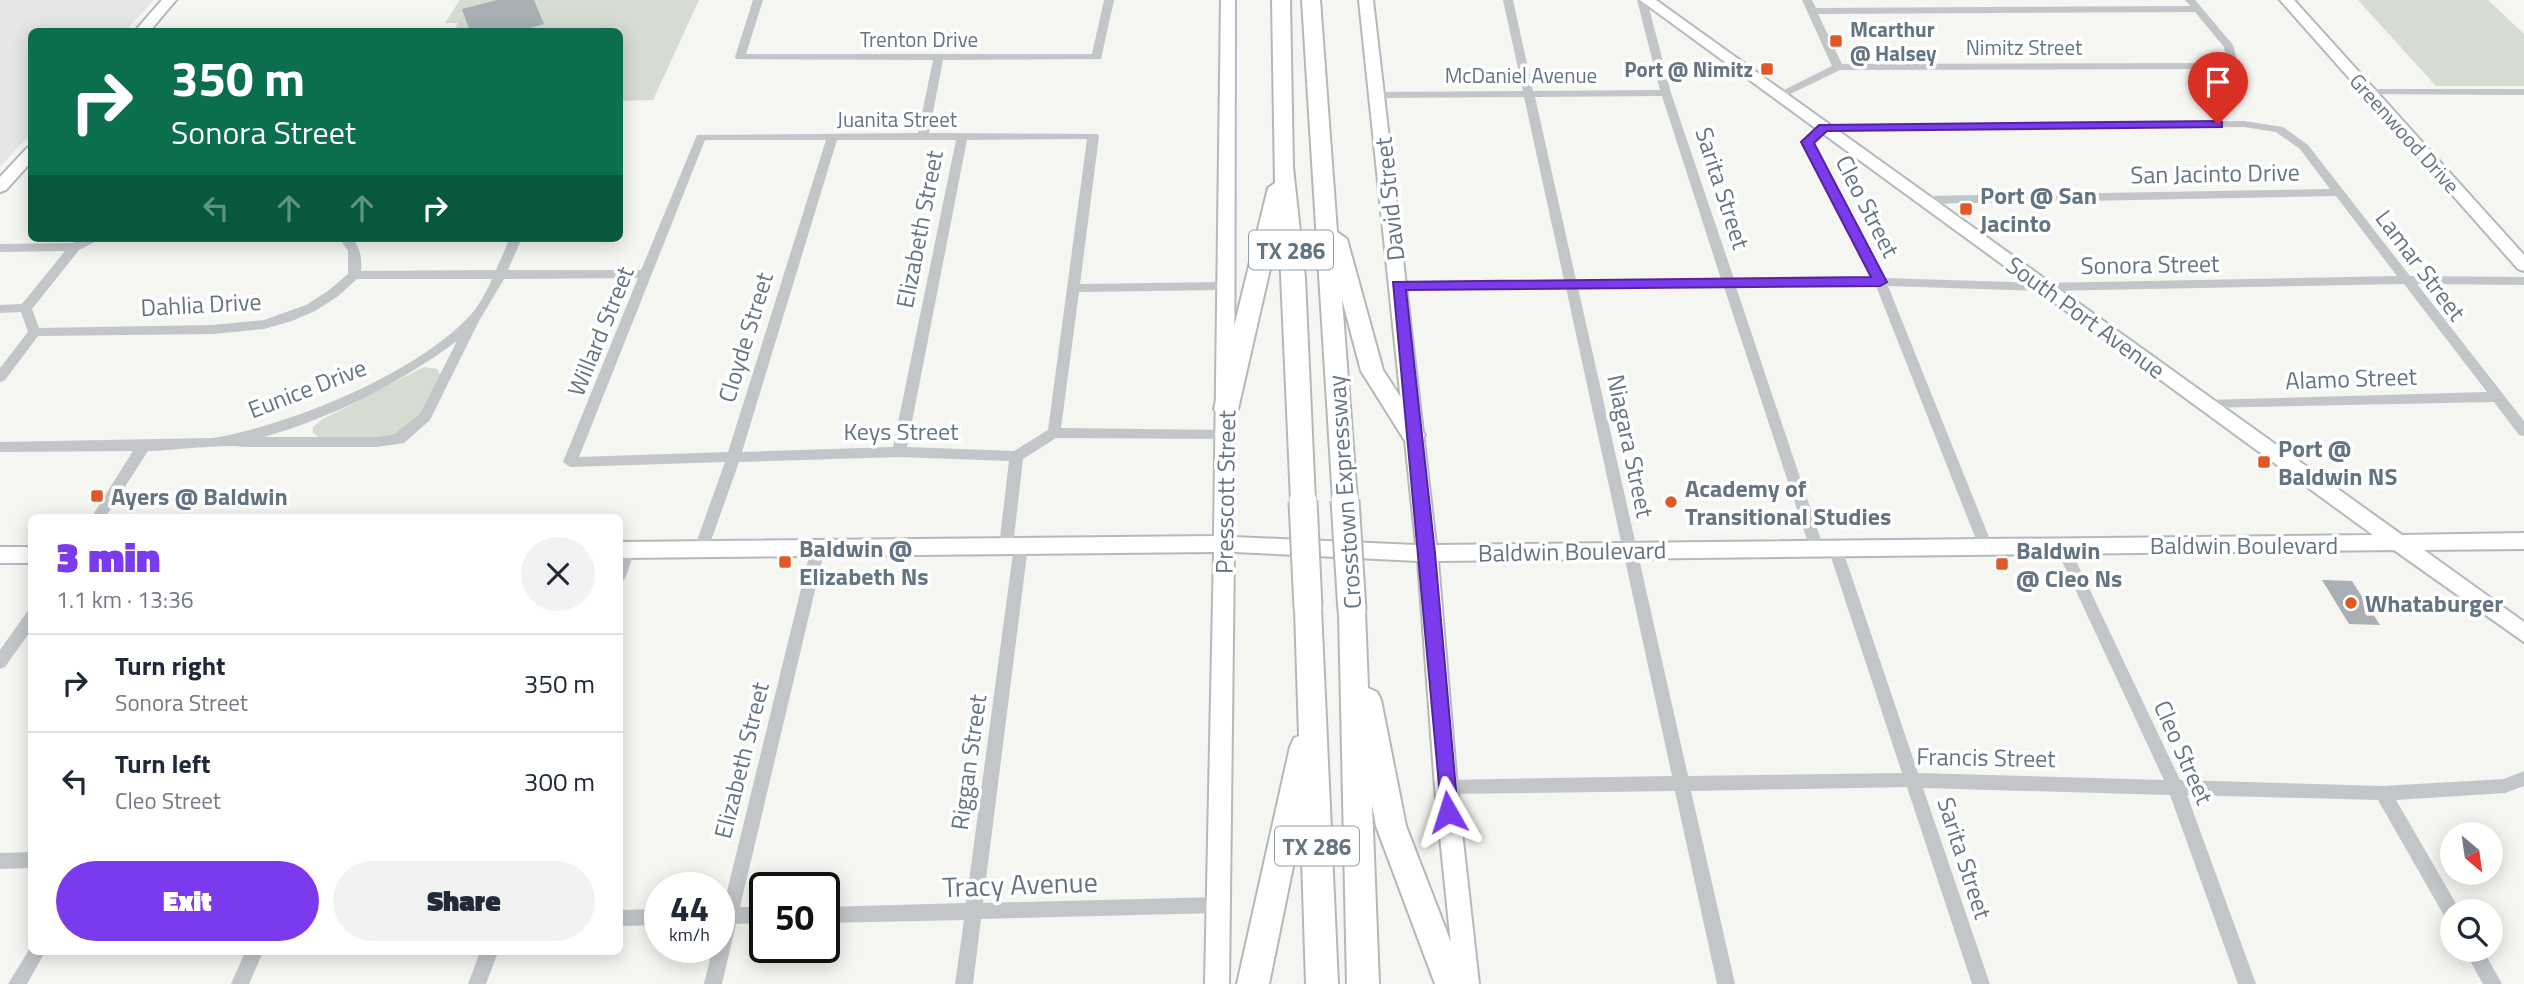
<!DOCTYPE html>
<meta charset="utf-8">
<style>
:root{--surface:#fff;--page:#f2f2f3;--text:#1f2937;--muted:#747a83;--line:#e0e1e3;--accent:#7c3aed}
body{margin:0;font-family:"Titillium Web",sans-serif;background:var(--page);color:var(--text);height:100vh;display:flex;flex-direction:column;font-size:26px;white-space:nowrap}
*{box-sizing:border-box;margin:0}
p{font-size:23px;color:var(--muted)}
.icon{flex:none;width:38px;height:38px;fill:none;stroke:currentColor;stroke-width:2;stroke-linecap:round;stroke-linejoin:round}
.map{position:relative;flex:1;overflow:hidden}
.drawer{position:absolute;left:28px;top:514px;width:595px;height:441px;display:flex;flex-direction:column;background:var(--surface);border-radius:10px;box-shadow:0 4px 18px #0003}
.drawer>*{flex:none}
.top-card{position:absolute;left:28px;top:28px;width:595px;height:214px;border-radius:10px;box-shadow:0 4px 18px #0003;background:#0b6e4f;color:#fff;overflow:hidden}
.needle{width:46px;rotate:151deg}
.tools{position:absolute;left:2440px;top:822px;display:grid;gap:14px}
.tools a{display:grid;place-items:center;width:63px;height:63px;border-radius:50%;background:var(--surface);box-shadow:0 4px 18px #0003;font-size:35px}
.speed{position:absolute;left:644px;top:872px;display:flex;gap:14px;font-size:35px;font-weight:700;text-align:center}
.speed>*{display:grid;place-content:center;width:91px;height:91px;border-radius:50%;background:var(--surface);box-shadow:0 4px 18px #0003;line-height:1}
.speed small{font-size:18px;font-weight:400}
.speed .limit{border:4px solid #111;border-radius:10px;background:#fff;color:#111}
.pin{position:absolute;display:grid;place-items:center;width:60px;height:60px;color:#fff;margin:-72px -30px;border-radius:50% 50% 50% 0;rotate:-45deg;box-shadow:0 0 7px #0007}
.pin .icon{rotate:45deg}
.me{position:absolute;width:77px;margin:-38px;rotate:354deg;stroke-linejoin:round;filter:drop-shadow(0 0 5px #0008)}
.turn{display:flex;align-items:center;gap:24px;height:147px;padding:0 28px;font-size:32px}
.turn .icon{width:91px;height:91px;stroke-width:2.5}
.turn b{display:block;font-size:49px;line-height:60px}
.lanes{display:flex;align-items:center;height:66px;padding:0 28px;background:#0003;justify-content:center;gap:35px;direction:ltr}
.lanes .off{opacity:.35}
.round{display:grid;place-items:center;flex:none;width:74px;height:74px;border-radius:37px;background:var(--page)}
.overview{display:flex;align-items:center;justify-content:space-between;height:119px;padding:0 28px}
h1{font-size:42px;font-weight:800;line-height:52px;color:var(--accent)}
.cta{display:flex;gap:14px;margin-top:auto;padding:14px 28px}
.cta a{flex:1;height:80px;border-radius:42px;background:var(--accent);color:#fff;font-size:28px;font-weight:800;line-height:80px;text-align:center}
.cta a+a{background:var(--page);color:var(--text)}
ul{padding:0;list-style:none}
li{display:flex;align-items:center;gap:21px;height:98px;padding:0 28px;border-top:2px solid var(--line)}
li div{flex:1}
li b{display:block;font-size:26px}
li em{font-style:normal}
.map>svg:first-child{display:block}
.built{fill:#e5e6e5}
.green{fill:#d6dcd2}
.building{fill:#a8b0b6}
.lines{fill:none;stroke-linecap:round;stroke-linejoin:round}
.secondary-casing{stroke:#b4b9be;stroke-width:4}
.highway-casing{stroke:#b5b8bb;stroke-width:4}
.street{fill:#c2c6c9;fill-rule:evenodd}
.secondary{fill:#fff;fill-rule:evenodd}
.highway{fill:#fff;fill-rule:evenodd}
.highway-bridge-casing{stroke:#b5b8bb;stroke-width:31;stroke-linecap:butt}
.highway-bridge{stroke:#fff;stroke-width:27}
.route{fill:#7c3aed;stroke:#51269a;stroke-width:2}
.poi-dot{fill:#e05826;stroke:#fff;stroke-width:2.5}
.labels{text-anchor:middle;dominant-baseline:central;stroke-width:7;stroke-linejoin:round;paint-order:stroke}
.far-poi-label{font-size:21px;font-weight:bold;fill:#647482;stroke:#fff;text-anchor:start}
.far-street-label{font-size:21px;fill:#647482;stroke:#fff}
.shield{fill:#fff;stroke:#929ea8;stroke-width:2}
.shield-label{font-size:23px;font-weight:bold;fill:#647482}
.street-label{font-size:24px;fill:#647482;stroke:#fff}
.poi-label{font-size:24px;font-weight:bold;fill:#647482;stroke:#fff;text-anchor:start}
.near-street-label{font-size:28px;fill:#647482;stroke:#fff}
</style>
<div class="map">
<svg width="2524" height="984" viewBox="0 0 2524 984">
<rect width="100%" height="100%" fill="#f5f5f1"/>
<path class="built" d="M0,0H154L125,31L32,32L31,133L0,167Z"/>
<g class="green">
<path d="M460,0H699L653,100L620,101V32L454,31L458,23H445Z"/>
<path d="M2358,0H2488L2524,34V86H2436Z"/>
<path d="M424,367L437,369L441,376C433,390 427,409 416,421C394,446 349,437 319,437L313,433V427L321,420Z"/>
</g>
<g class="building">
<path d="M497,0H534L544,24L515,32H470L462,9Z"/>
<path d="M2322,580L2352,581L2380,625L2349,624Z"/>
</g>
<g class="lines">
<g class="secondary-casing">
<g id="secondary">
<path d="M162,0H176L149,32H134Z"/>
<path d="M1221,0H1235L1234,537L1416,545L1359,0H1373L1436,545L2373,535L1640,0H1656L2402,535L2524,533V549L2424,550L2524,622V642L2394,550L1438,561L1457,787L1479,984H1455L1435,787L1418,561L1234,552L1229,984H1205L1214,552L620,558V542L1214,536Z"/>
<path d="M2280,0H2294L2524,255V271L2518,269Z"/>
<path d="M32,146V161L6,190L0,192V177L27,148Z"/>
<rect x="0" y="547" width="32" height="16"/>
</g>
</g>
<g class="highway-casing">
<g id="highway">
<path d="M1272,0H1290L1293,167L1305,278L1315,501L1312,508L1303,510L1294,508L1291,501L1279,229L1238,409L1234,415L1226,417L1218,415L1214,409L1268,188L1275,183Z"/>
<path d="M1302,0H1320L1337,232L1347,239L1383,370L1425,435L1421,441L1413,444L1405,441L1361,371L1342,299L1357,500L1354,507L1345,509L1336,507L1333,500Z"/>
<path d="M1308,597L1317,600L1321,608L1338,984H1306L1301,827L1269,984H1237L1290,747L1294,738L1299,736L1295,608L1299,600Z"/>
<path d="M1352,600L1361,603L1365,611L1368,688L1377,692L1381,700L1406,826L1467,984H1435L1376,826L1372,804L1379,984H1347L1339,611L1343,603Z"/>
</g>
</g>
<g class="street">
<path d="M753,0H763L746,54H1092L1104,0H1114L1101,59L943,60L929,133L1097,134L1099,136L1080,284L1226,282L1232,286L1226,290L1079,292L1061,428L1225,430L1232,435L1230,439L1056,438L1023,459L1013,546L1011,550H1001L999,546L1009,461L899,457L739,462L708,549L706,553H696L694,549L725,462L570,467L563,462L638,278L504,279L479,321L430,420L404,443L377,447H242C232,443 165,451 148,451L105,518H91L133,451L0,452V442L213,438C291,425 422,372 474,311C481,302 487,290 492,279H357L337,297L315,311L292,321L264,329L213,334L38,336L5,380L0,382V368L28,332L21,312L0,313V305L22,304L65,251L0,252V244L73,243L85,238H102L79,250L32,309L39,328L213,325L264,320L306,305L328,291L348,274V251L339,238H352C361,249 362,258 361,271L496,270L510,238H522L508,270H641L697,135L918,133L933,60L736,59L735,57ZM1087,139L1048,430L1014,451L907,447L967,140ZM705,140H826L728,452L579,457ZM837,140H956L893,447L742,452ZM457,341L420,414L395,434L377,437H264C333,417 399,384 457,341Z"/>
<path d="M1503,0H1513L1533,91L1660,90L1637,0H1647L1671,93L1734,279L1872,278L1801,142L1820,126L2244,121L2283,127L2308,145L2410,276L2524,277V285L2417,284L2524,421V436L2519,435L2494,402L2202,408L2200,405L2202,402L2207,400L2487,392L2404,284L2045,291L1888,286L1993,547L1991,551H1981L1979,547L1876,286L1736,287L1824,549L1822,553H1812L1810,549L1724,287L1578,288L1688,776L1902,773L1828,548L1830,544H1840L1842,548L1918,773L2164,780L2055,546L2057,542H2067L2069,546L2180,780L2383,786L2504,779L2524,771V786L2505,793L2396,800L2458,907L2460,912H2452V921L2446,919L2378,800L2187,795L2256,984H2238L2170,795L1923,788L1990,984H1972L1907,787L1691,791L1735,984H1717L1675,791L1446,794L1440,792L1438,787L1440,782L1446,780L1672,776L1566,288L1398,289L1392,285L1398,281L1564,280L1524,97L1377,98L1372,95L1377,92L1523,91ZM1662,96L1721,279L1576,280L1535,97ZM2244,127L2276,132L2300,149L2330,189L1924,196L1918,200L1924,204L2336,196L2397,276L2045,283L1884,278L1813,143L1827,131Z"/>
<path d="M1802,0H1812L1816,8L2190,6L2185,0H2195L2233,45L2237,60L2212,69L1840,70L1780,99L1776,98V94L1832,66ZM2195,12L2224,47L2226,58L2211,63L1842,64L1818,14Z"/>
<path d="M2368,89H2524V95L2364,94L2363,92Z"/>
<path d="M1021,540L1026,542L1028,546L983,903L1218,897L1224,899L1227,905L1224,911L1218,913L981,919L973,984H955L964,920L824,923V907L966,903L1014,546L1016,542Z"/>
<path d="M818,542L823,544L825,548L740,907H765V923L736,924L722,984H704L713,947H719V908H723L811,548L813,544Z"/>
<path d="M628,544L633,546L635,550L625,579L620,581V554L623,546Z"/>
<path d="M32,610V629L5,667L0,669V650L27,612Z"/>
<path d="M32,852V868L0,869V853Z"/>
<path d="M660,909V925L620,926V910Z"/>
<path d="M32,945V952H45L27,984H8Z"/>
<path d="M2464,950H2483L2502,984H2483Z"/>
<path d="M245,952H263L249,984H231Z"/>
<path d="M480,952H498L486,984H468Z"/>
</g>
<use href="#secondary" class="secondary"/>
<use href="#highway" class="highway"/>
<g class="highway-bridge-casing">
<g id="highway-bridge">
<path d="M1345,500L1352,611"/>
<path d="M1303,501L1308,608"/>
</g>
</g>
<use href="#highway-bridge" class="highway-bridge"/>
</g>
<path class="route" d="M2218,121L2222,122V127L1827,131L1814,143L1887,282L1880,286L1406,290L1435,553L1458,812L1455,818L1448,820L1442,818L1393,282L1871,277L1801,142L1819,125Z"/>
<g class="poi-dot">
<rect x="1829" y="34" width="14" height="14" rx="3.5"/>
<rect x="1760" y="62" width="14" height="14" rx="3.5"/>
<rect x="1959" y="202" width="14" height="14" rx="3.5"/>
<rect x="2257" y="455" width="14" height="14" rx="3.5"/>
<rect x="90" y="489" width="14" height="14" rx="3.5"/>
<circle cx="1671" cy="502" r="7"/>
<rect x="778" y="555" width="14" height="14" rx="3.5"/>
<rect x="1995" y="557" width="14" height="14" rx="3.5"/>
<circle cx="2351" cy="603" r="7"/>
</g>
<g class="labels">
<g class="far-poi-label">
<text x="1850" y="29">Mcarthur<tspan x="1850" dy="24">@ Halsey</tspan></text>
<text x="1753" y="69" text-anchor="end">Port @ Nimitz</text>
</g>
<g class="far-street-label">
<text x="919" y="39">Trenton Drive</text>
<text x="2024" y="47">Nimitz Street</text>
<text x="1521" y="75">McDaniel Avenue</text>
<text x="897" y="119">Juanita Street</text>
<text transform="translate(2405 133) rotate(48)">Greenwood Drive</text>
</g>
<g class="shield">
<rect x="1249" y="230.5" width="84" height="39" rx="5"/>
<rect x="1275" y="826.5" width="84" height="39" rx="5"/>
</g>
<g class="shield-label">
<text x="1291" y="250">TX 286</text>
<text x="1317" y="846">TX 286</text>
</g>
<g class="street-label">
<text transform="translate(2215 173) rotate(-1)">San Jacinto Drive</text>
<text transform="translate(1723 188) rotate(72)">Sarita Street</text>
<text transform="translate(1389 199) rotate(-96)">David Street</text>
<text transform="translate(1868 206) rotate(63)">Cleo Street</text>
<text transform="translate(919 229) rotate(-79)">Elizabeth Street</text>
<text transform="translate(2150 264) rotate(-1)">Sonora Street</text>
<text transform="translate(2421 265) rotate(53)">Lamar Street</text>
<text transform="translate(201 304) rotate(-3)">Dahlia Drive</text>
<text transform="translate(2086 317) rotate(36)">South Port Avenue</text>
<text transform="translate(600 331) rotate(-68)">Willard Street</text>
<text transform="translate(745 337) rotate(-73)">Cloyde Street</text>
<text transform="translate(2351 378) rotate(-2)">Alamo Street</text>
<text transform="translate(307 388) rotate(-21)">Eunice Drive</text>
<text x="901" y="431">Keys Street</text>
<text transform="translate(1631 446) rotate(78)">Niagara Street</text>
<text transform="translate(1225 492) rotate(-89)">Presscott Street</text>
<text transform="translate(1344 492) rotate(-94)">Crosstown Expressway</text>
<text x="2244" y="545">Baldwin Boulevard</text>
<text transform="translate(1572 551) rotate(-1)">Baldwin Boulevard</text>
<text transform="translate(2184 752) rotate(66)">Cleo Street</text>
<text transform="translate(1986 757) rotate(1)">Francis Street</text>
<text transform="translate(741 760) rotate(-76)">Elizabeth Street</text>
<text transform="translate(968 762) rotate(-82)">Riggan Street</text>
<text transform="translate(1965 858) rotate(72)">Sarita Street</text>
</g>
<g class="poi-label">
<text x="1980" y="195">Port @ San<tspan x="1980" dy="28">Jacinto</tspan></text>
<text x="2278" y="448">Port @<tspan x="2278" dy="28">Baldwin NS</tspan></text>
<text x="1685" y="488">Academy of<tspan x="1685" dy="28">Transitional Studies</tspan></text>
<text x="111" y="496">Ayers @ Baldwin</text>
<text x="799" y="548">Baldwin @<tspan x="799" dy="28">Elizabeth Ns</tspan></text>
<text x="2016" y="550">Baldwin<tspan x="2016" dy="28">@ Cleo Ns</tspan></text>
<text x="2365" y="603">Whataburger</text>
</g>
<g class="near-street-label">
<text transform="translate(1020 884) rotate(-2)">Tracy Avenue</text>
</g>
</g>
</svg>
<div class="tools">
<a><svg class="needle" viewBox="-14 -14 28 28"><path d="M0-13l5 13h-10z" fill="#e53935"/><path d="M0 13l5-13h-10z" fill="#747a83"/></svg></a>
<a><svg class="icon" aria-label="search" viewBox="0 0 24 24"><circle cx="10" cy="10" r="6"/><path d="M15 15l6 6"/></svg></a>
</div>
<div class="speed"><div>44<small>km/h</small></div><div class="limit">50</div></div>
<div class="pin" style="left:2218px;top:124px;background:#d93025"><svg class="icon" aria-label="arrive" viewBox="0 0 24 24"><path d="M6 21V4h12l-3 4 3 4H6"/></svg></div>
<svg class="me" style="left:1448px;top:812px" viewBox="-20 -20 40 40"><path d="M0-17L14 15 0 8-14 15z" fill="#7c3aed" stroke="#fff" stroke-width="4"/></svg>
<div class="top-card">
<div class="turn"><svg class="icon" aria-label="right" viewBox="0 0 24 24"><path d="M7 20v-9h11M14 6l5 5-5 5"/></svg><div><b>350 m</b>Sonora Street</div></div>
<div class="lanes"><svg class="icon off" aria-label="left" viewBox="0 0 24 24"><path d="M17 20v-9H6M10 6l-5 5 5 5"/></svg><svg class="icon off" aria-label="ahead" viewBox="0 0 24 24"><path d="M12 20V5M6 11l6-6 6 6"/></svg><svg class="icon off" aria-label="ahead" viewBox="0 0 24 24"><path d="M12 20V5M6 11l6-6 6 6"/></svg><svg class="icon" aria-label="right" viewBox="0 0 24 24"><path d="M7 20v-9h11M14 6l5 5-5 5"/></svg></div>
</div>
<section class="drawer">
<div class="overview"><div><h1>3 min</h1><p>1.1 km · 13:36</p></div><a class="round"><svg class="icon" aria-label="close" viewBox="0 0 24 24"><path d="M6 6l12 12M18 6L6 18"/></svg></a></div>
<ul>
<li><svg class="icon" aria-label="right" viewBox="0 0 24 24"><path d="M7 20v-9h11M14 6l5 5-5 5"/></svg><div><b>Turn right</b><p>Sonora Street</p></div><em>350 m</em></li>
<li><svg class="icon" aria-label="left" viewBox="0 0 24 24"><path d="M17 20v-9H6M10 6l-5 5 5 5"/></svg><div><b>Turn left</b><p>Cleo Street</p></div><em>300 m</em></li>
</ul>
<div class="cta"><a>Exit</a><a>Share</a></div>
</section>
</div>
